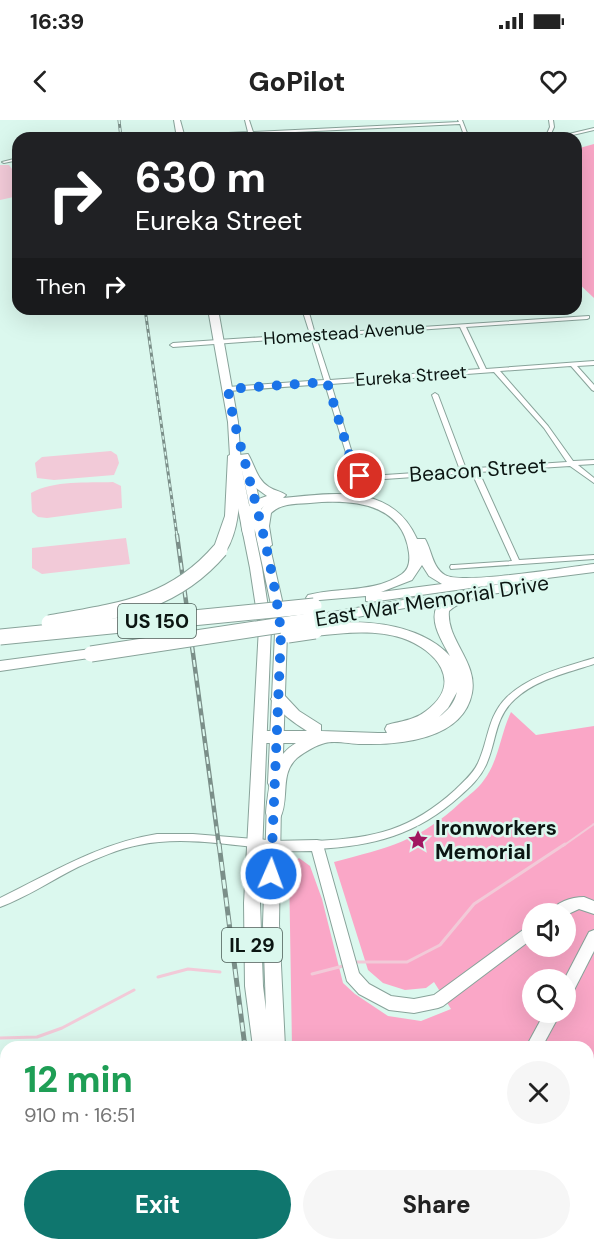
<!DOCTYPE html>
<meta charset="utf-8">
<style>
:root{--surface:#fff;--page:#f6f6f6;--text:#222;--muted:#767676;--accent:#0f766e}
body{margin:0;font-family:"DM Sans",sans-serif;background:var(--page);color:var(--text);height:100vh;display:flex;flex-direction:column;font-size:22px;white-space:nowrap}
*{box-sizing:border-box;margin:0}
p{font-size:20px;color:var(--muted)}
.icon{flex:none;width:33px;height:33px;fill:none;stroke:currentColor;stroke-width:2;stroke-linecap:round;stroke-linejoin:round}
.map{position:relative;flex:1;overflow:hidden}
.sheet{position:absolute;left:0px;top:921px;width:594px;height:210px;display:flex;flex-direction:column;background:var(--surface);border-radius:18px 18px 0 0;box-shadow:0 6px 24px #0002}
.sheet>*{flex:none}
.top-card{position:absolute;left:12px;top:12px;width:570px;height:183px;border-radius:18px;box-shadow:0 6px 24px #0002;background:#202124;color:#fff;overflow:hidden}
.tools{position:absolute;left:522px;top:783px;display:grid;gap:12px}
.tools a{display:grid;place-items:center;width:54px;height:54px;border-radius:50%;background:var(--surface);box-shadow:0 6px 24px #0002;font-size:30px}
.pin{position:absolute;display:grid;place-items:center;width:51px;height:51px;color:#fff;margin:-26px;border:3px solid #fff;border-radius:50%;box-shadow:0 2px 6px #0007}
.me{position:absolute;width:66px;margin:-33px;rotate:2deg;stroke-linejoin:round;filter:drop-shadow(0 0 4px #0008)}
.turn{display:flex;align-items:center;gap:21px;height:126px;padding:0 24px;font-size:27px}
.turn .icon{width:78px;height:78px;stroke-width:2.5}
.turn b{display:block;font-size:42px;line-height:51px}
.then{display:flex;align-items:center;height:57px;padding:0 24px;background:#0003;gap:12px;font-size:22px}
.round{display:grid;place-items:center;flex:none;width:63px;height:63px;border-radius:32px;background:var(--page)}
.headline{display:flex;align-items:center;justify-content:space-between;height:102px;padding:0 24px}
h1{font-size:36px;font-weight:800;line-height:45px;color:#1e9e55}
.cta{display:flex;gap:12px;margin-top:auto;padding:12px 24px}
.cta a{flex:1;height:69px;border-radius:36px;background:var(--accent);color:#fff;font-size:24px;font-weight:800;line-height:69px;text-align:center}
.cta a+a{background:var(--page);color:var(--text)}
.status{display:flex;justify-content:space-between;align-items:center;height:42px;padding:0 30px;background:var(--surface);direction:ltr}
.status svg{height:16px;fill:currentColor}
header{display:flex;justify-content:space-between;align-items:center;height:78px;padding:0 24px;background:var(--surface);font-size:27px;font-weight:800}
.map>svg:first-child{display:block}
.green{fill:#faa7c7;fill-rule:evenodd}
.water{fill:#f2cad8}
.lines{fill:none;stroke-linecap:round;stroke-linejoin:round}
.stream-far1{stroke:#f2cad8;stroke-width:2}
.stream{stroke:#f2cad8;stroke-width:3}
.street-casing{stroke:#88a39a;stroke-width:2}
.secondary-casing{stroke:#88a39a;stroke-width:2}
.primary-casing{stroke:#88a39a;stroke-width:2}
.highway-casing{stroke:#88a39a;stroke-width:2}
.street{fill:#fff;fill-rule:evenodd}
.secondary{fill:#fff;fill-rule:evenodd}
.primary{fill:#fff;fill-rule:evenodd}
.highway{fill:#fff;fill-rule:evenodd}
.rail-far2-casing{stroke:#7b8f89;stroke-width:3}
.rail-far1-casing{stroke:#7b8f89;stroke-width:4.5}
.rail-casing{stroke:#7b8f89;stroke-width:5}
.rail-far2{stroke:#dbf8ee;stroke-width:1.5;stroke-dasharray:4;stroke-linecap:butt}
.rail-far1{stroke:#dbf8ee;stroke-width:2;stroke-dasharray:7;stroke-linecap:butt}
.rail{stroke:#dbf8ee;stroke-width:3;stroke-dasharray:9;stroke-linecap:butt}
.highway-bridge-casing{stroke:#88a39a;stroke-width:17;stroke-linecap:butt}
.highway-bridge{stroke:#fff;stroke-width:15}
.route{stroke:#1a73e8;stroke-width:10;stroke-dasharray:0 18}
.labels{text-anchor:middle;dominant-baseline:central;stroke-width:5;stroke-linejoin:round;paint-order:stroke}
.far-street-label{font-size:18px;fill:#0b1512;stroke:#dbf8ee}
.shield{fill:#dbf8ee;stroke:#495954;stroke-width:1.5}
.shield-label{font-size:20px;font-weight:bold;fill:#0b1512}
.street-label{font-size:21px;fill:#0b1512;stroke:#dbf8ee}
.poi-label{font-size:21px;font-weight:bold;fill:#0b1512;stroke:#dbf8ee;text-anchor:start}
</style>
<div class="status"><b>16:39</b><svg viewBox="0 0 49 12"><path d="M0 12V9h3v3zM5 12V6h3v6zM10 12V3h3v9zM15 12V0h3v12zM26 1h20v11H26zM47 4h2v5h-2z"/></svg></div>
<header><svg class="icon" aria-label="back" viewBox="0 0 24 24"><path d="M15 5l-7 7 7 7"/></svg>GoPilot<svg class="icon" aria-label="heart" viewBox="0 0 24 24"><path d="M12 20l-8-8c-3-5 5-10 8-4 3-6 11-1 8 4z"/></svg></header>
<div class="map">
<svg width="594" height="1131" viewBox="0 0 594 1131">
<rect width="100%" height="100%" fill="#dbf8ee"/>
<g class="green">
<path d="M594,24V178L576,161V29Z"/>
<path d="M511,592L536,615L594,606V1131H321L320,1125H588V927H292L289,747L299,738L310,746L322,779L343,863L355,874L388,896L421,901L451,889L434,862L426,868L405,870L383,863L368,850L334,742C387,728 420,721 461,682C469,675 478,669 484,660C499,640 500,615 511,592ZM532,794H566V826H532ZM532,860H566V892H532Z"/>
</g>
<g class="water">
<path d="M0,45H9C17,54 18,65 18,76L0,80Z"/>
<path d="M111,331L117,335L119,343L114,355L54,360L37,358L35,343L42,337Z"/>
<path d="M113,362L121,366L122,388L47,398L38,397L32,392L31,373C54,360 87,363 113,362Z"/>
<path d="M126,418L130,444L42,454L32,448V428Z"/>
</g>
<g class="lines">
<path class="stream-far1" d="M563,726L594,704"/>
<g class="stream">
<path d="M354,842H407L440,825L474,784L565,724"/>
<path d="M312,854L343,846"/>
<path d="M158,857L188,849L220,852"/>
<path d="M0,918L37,917L62,908L134,870"/>
<path d="M321,1125L322,1131"/>
</g>
<g class="street-casing">
<g id="street">
<path d="M245,0H249L253,12L459,2L458,0H462L469,18H465L460,4L253,14V18H250L249,14L147,18L149,17L248,12Z"/>
<path d="M549,0H553L554,7L549,18H545L550,7Z"/>
<path d="M594,8V10L560,18H552Z"/>
<path d="M18,38V40L4,43L2,42Z"/>
<path d="M302,189H308L315,214L589,196V198L587,199L466,207L486,249L594,241V245L577,246L594,265V271L592,270L571,246L500,251L548,306L573,341L594,340V344L578,345L594,358V363L570,346L479,352L519,440L594,435V439L451,449L450,447L451,445H454L512,441L472,353L370,360L358,357L350,346L325,264L228,271L225,269L228,267L324,260L311,217L173,227L170,225L173,223L310,214ZM460,207L480,249L330,260L316,217ZM494,252L544,308L567,342L477,348L474,347L466,349L438,275L435,273L432,275L460,350L370,356L362,354L356,346L331,264Z"/>
<path d="M594,538V544C567,553 537,559 515,579C494,598 497,621 486,645C480,658 470,667 460,676C417,715 373,726 317,729L314,728L312,725L314,722L317,721C374,718 411,710 455,670C463,662 473,654 478,643C489,619 487,597 507,577C530,555 565,547 594,538Z"/>
<path d="M157,714H193L254,719L257,720L259,723L257,726L254,727C216,723 177,717 139,725C118,729 98,738 78,747C52,760 27,777 0,787V778C51,753 100,723 157,714Z"/>
</g>
</g>
<g class="secondary-casing">
<g id="secondary">
<path d="M254,718L272,721L317,720L322,721L359,853L369,864L391,876L414,879L434,875L527,807L532,805V819L443,886L438,888L414,893L389,890L359,874L347,861L312,731C291,731 269,733 249,727L247,723L249,719Z"/>
<path d="M584,777L594,781V794L579,789L566,795L549,794C556,782 571,777 584,777Z"/>
<path d="M594,810V831L571,876L566,878L564,860L589,812Z"/>
<path d="M545,892H561L542,927H526Z"/>
<path d="M588,1025L594,1027V1043L588,1041Z"/>
</g>
</g>
<g class="primary-casing">
<g id="primary">
<path d="M174,0H180L185,18H177Z"/>
<path d="M208,189H218L238,302L241,344L246,341L251,344L284,489L287,513L282,663L280,667H270L268,663L275,513L272,489L241,346L262,448L271,507L260,783L263,866L266,890L263,804L267,682L269,678H279L281,682L279,804L285,927H253L245,866L244,783L259,507L250,448L231,353L228,302Z"/>
<path d="M290,1125H310L311,1131H291Z"/>
</g>
</g>
<g class="highway-casing">
<g id="highway">
<path d="M234,332L239,335L248,334C255,346 257,360 269,367C275,371 281,371 286,375L283,378C334,373 392,363 417,419H425C432,431 432,447 445,455C462,465 569,447 594,444V452L524,461L529,465L527,468C500,475 472,472 449,491C446,520 478,542 472,573C463,620 399,625 361,624C351,624 335,620 325,623C317,625 304,632 297,638C279,654 290,679 280,698L274,699L268,698L266,693C269,665 270,639 296,623H261L255,621L253,617L255,613L261,611H307C293,602 280,593 271,579L274,575H284L299,591L321,605V611L378,613H387L385,609L387,605C401,601 415,600 426,591C464,563 437,530 402,518C374,509 343,513 315,516L310,514L308,511L310,508C352,496 419,502 450,536C442,521 429,502 437,486L464,471L506,463L371,482L366,481V476L308,481L306,478L308,475C339,467 375,473 402,454C409,449 410,441 409,433C403,382 351,379 310,383C297,384 281,383 271,393L269,406L272,425L265,429L260,428C255,416 254,396 264,386L257,393L254,416H244C236,397 249,381 267,376L252,365L240,342C239,374 242,405 225,433H215L213,430L225,396L228,336ZM422,445L429,456L442,464L381,472L412,460ZM457,572C454,584 448,590 439,597L448,588Z"/>
<path d="M421,477L428,481L426,484L315,505L308,500L315,495Z"/>
<path d="M91,529L96,531L98,534L96,537L0,551V541Z"/>
</g>
</g>
<use href="#street" class="street"/>
<use href="#secondary" class="secondary"/>
<use href="#primary" class="primary"/>
<use href="#highway" class="highway"/>
<g class="rail-far2-casing">
<g id="rail-far2">
<path d="M119,0L121,18"/>
<path d="M145,189L177,416"/>
</g>
</g>
<g class="rail-far1-casing">
<path id="rail-far1" d="M177,415L219,726"/>
</g>
<g class="rail-casing">
<g id="rail">
<path d="M219,724L245,927"/>
<path d="M270,1125L271,1131"/>
</g>
</g>
<use href="#rail-far2" class="rail-far2"/>
<use href="#rail-far1" class="rail-far1"/>
<use href="#rail" class="rail"/>
<g class="highway-bridge-casing">
<g id="highway-bridge">
<path d="M49,503C117,491 173,485 220,430"/>
<path d="M288,515L315,511"/>
<path d="M0,517L314,486"/>
<path d="M91,534L315,500"/>
</g>
</g>
<use href="#highway-bridge" class="highway-bridge"/>
</g>
<g class="lines">
<path class="route" d="M271,754L281,513C275,458 261,403 247,350C240,323 232,297 228,269L327,262L353,346L360,356"/>
</g>
<defs>
<g id="sight-bare" transform="scale(1.62)"><path d="M0-6L1.8-2.2L6-1.7L2.9 1.2L3.7 5.4L0 3.3L-3.7 5.4L-2.9 1.2L-6-1.7L-1.8-2.2Z" fill="#a11660" stroke="#dbf8ee" stroke-width="2.5" paint-order="stroke"/></g>
</defs>
<g fill-rule="evenodd">
<use href="#sight-bare" x="418" y="720"/>
</g>
<g class="labels">
<g class="far-street-label">
<text transform="translate(344 213) rotate(-4)">Homestead Avenue</text>
<text transform="translate(411 256) rotate(-4)">Eureka Street</text>
</g>
<g class="shield">
<rect x="118" y="484" width="78" height="34" rx="4.5"/>
<rect x="222" y="808" width="60" height="34" rx="4.5"/>
</g>
<g class="shield-label">
<text x="157" y="501">US 150</text>
<text x="252" y="825">IL 29</text>
</g>
<g class="street-label">
<text transform="translate(478 350) rotate(-4)">Beacon Street</text>
<text transform="translate(432 481) rotate(-9)">East War Memorial Drive</text>
</g>
<g class="poi-label">
<text x="435" y="708">Ironworkers<tspan x="435" dy="24">Memorial</tspan></text>
</g>
</g>
</svg>
<div class="tools">
<a><svg class="icon" aria-label="sound" viewBox="0 0 24 24"><path d="M4 9h4l5-4v14l-5-4H4zM17 9q2 3 0 6"/></svg></a>
<a><svg class="icon" aria-label="search" viewBox="0 0 24 24"><circle cx="10" cy="10" r="6"/><path d="M15 15l6 6"/></svg></a>
</div>
<div class="pin" style="left:360px;top:356px;background:#d93025"><svg class="icon" aria-label="arrive" viewBox="0 0 24 24"><path d="M6 21V4h12l-3 4 3 4H6"/></svg></div>
<svg class="me" style="left:271px;top:754px" viewBox="-20 -20 40 40"><circle r="17" fill="#1a73e8" stroke="#fff" stroke-width="3"/><path d="M0-11L8 9 0 5-8 9z" fill="#fff"/></svg>
<div class="top-card">
<div class="turn"><svg class="icon" aria-label="right" viewBox="0 0 24 24"><path d="M7 20v-9h11M14 6l5 5-5 5"/></svg><div><b>630 m</b>Eureka Street</div></div>
<div class="then">Then<svg class="icon" aria-label="right" viewBox="0 0 24 24"><path d="M7 20v-9h11M14 6l5 5-5 5"/></svg></div>
</div>
<section class="sheet">
<div class="headline"><div><h1>12 min</h1><p>910 m · 16:51</p></div><a class="round"><svg class="icon" aria-label="close" viewBox="0 0 24 24"><path d="M6 6l12 12M18 6L6 18"/></svg></a></div>
<div class="cta"><a>Exit</a><a>Share</a></div>
</section>
</div>
